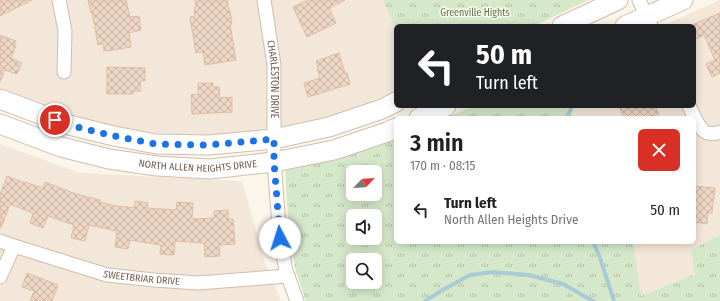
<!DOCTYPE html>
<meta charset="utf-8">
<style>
:root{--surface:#fff;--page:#f2f2f2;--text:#222;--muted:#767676}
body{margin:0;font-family:"Fira Sans Condensed",sans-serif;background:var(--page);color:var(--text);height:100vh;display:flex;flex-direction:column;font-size:15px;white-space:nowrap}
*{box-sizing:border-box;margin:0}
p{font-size:13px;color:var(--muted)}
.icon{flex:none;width:22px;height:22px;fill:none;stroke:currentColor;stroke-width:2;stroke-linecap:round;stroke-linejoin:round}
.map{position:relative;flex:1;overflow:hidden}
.panel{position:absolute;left:394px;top:116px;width:302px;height:128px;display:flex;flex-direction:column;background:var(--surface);border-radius:6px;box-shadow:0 2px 10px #0003}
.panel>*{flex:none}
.banner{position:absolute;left:394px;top:24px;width:302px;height:84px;border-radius:6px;box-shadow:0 2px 10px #0003;background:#202124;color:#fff;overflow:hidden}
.needle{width:26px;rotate:65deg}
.fabs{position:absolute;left:346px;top:165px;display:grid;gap:8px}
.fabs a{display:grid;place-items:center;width:36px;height:36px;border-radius:6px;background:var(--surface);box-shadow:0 2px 10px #0003;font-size:20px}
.pin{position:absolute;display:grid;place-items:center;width:34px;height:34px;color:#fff;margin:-17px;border:2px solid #fff;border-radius:50%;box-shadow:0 1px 4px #0007}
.me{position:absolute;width:44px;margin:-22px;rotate:355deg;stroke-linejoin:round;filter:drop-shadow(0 0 3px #0008)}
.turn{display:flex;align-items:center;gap:14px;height:84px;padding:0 16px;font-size:18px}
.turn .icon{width:52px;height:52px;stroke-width:2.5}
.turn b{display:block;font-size:28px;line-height:34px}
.round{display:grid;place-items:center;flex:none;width:42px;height:42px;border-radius:6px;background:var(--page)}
.overview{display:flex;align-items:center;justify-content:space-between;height:68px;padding:0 16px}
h1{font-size:24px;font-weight:600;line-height:30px}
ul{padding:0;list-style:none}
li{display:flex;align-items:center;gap:12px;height:52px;padding:0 16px}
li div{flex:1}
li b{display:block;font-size:15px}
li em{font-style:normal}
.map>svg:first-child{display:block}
.residential{fill:#f2e7d9}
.grass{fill:url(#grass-tufts);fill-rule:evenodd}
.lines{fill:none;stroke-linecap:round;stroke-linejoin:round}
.stream{stroke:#a7ccd5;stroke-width:4}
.building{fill:url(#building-cross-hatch);stroke:#e0bda5}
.street-casing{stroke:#cdbdb1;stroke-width:15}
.secondary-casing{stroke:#cfbeae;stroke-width:21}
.street{stroke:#fff;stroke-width:13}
.secondary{stroke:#fff;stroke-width:19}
.route{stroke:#1a73e8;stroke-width:7;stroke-dasharray:0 12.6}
.labels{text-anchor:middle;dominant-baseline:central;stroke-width:3;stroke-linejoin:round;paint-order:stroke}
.park-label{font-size:10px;fill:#557948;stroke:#fef9f0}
.street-label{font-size:10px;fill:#745d4f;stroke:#fef9f0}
</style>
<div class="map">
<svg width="720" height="301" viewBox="0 0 720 301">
<defs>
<pattern id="grass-tufts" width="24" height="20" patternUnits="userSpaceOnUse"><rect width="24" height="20" fill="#d5e8c9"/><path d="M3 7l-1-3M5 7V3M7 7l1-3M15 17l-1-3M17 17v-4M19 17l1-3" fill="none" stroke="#b1bfa6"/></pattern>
<pattern id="building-cross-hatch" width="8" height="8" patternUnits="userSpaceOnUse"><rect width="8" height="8" fill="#eed6c4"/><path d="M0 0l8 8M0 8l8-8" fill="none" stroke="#c5b1a2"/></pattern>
</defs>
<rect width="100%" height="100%" fill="#fbf5ea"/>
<g class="residential">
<path d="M0,0H589L534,26H396V91L327,120L260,132L194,136L137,131L85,121L0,91Z"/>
<path d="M720,0V235L691,250L695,274L640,296L633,242H694V118H573L565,106H694V26H662Z"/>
<path d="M0,144L80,173L242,181L265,263L281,301H0Z"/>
</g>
<g class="grass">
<path d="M383,0H587L534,26H396V30Z"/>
<path d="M474,106H565L573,118H444Z"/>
<path d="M396,137V242H633L641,296L695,274L691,250L720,235V301H306L296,272L289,234L285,169ZM353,172H375V194H353ZM353,216H375V238H353ZM353,260H375V282H353Z"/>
</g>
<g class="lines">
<g class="stream">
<path d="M567,118L572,106"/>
<path d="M593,242L599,255L614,301"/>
<path d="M425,301L441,291L470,275L493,272L529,275L563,284L593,301"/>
</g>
</g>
<g class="building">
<path d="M0,0H32L0,16Z"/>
<path d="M88,0H126L130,17L139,16L141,30L129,33L131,47L107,51V50L104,51L103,44L98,45L92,12L91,13Z"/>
<path d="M195,0H227L229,11H230L232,24H230L236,60L205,65L203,52L196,53L190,17L195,16L194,7H196Z"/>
<path d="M308,0H345L329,8L336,23L307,37L293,7Z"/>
<path d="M720,13V73L712,77L706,64L715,60L704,35L694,40V24Z"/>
<path d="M0,35L16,41L14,45H16L11,58L22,63L17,74L5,70L0,82Z"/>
<path d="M339,53L345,73H347L350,84L308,97L304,83L320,78L317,67H318L316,61Z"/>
<path d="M107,67L145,68V81H140L141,91H133V94H107Z"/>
<path d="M198,83H213V87H219L220,98L232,97V112L192,114L191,95L198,94Z"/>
<path d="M619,106H655L659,114L650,118H624Z"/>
<path d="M7,176L25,183V182L43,188L45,182L76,194L100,200L99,202L121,207V206L134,208L135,201L148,203L147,208L176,210L177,202L193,203L192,219L214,218V211L228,210V219H233L235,244L219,245L220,256L205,257L204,243L175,241L174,255L160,254L161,245L130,240L128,249L115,247L117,231L89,225L85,241L71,238L74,225L48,216L43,228L30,223L33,213L10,204L1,228L0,227V195Z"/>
<path d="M694,186L715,188L712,213H708L707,224L694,222Z"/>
<path d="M27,273L58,285L52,301H30L34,291L22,287Z"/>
</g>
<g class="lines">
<g class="street-casing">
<g id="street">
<path d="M59,0L65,31L64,72"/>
<path id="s1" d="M264,0L274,65V162L280,238L286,271L297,301"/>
<path d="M639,0L651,26"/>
<path d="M689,106C696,119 701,140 720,132"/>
<path id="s2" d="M0,241L14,246L107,275L154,280L198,283L288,276"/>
<path d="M0,277L14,246"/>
</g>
</g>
<g class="secondary-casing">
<g id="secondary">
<path d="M562,26L618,0"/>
<path d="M625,26L683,0"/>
<path d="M0,99L69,125L114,136L156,144L209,145L274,139L329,127L382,109L396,102"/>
<path d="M419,118L446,106"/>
<path id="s3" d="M0,124L61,147L109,159L157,166L210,169L274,162L334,150L387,132L396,128"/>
</g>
</g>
<use href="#street" class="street"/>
<use href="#secondary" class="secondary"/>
</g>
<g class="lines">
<path class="route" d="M55,120L69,125L114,136L156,144L209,145L274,139V162L280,238"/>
</g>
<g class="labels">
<g class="park-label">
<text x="475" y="13">Greenville Hights</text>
</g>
<g class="street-label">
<text stroke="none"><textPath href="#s1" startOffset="80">CHARLESTON DRIVE</textPath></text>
<text stroke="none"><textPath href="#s3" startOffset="204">NORTH ALLEN HEIGHTS DRIVE</textPath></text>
<text stroke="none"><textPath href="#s2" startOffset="147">SWEETBRIAR DRIVE</textPath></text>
</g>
</g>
</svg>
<div class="fabs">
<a><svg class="needle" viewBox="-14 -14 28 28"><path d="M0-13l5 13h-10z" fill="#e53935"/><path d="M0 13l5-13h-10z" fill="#767676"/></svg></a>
<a><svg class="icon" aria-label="sound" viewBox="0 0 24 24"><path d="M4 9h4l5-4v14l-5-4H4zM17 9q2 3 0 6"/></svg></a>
<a><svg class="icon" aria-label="search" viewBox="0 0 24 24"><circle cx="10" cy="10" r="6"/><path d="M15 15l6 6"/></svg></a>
</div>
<div class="pin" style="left:55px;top:120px;background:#d93025"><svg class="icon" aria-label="arrive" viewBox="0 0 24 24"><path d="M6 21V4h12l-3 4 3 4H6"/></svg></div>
<svg class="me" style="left:280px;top:238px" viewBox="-20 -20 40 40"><circle r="19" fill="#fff"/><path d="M0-13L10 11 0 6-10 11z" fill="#1a73e8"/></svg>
<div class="banner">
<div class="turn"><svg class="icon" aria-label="left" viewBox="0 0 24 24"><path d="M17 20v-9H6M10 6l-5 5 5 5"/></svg><div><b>50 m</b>Turn left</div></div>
</div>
<section class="panel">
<div class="overview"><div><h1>3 min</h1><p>170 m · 08:15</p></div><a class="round" style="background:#d93025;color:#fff"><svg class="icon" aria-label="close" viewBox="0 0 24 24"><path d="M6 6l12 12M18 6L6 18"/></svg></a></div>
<ul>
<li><svg class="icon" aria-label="left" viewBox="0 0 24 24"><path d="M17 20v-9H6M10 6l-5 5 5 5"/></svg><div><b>Turn left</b><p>North Allen Heights Drive</p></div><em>50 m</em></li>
</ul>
</section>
</div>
